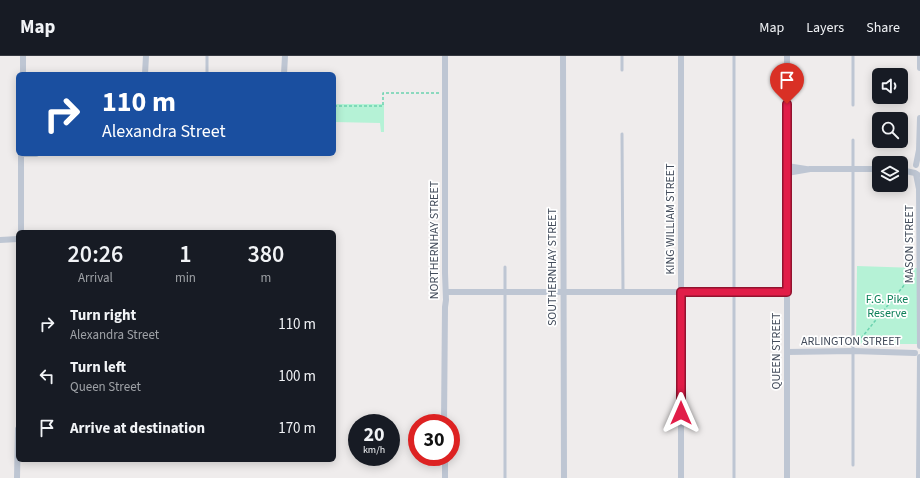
<!DOCTYPE html>
<style>
:root{--surface:#171b24;--page:#242831;--text:#f1f3f6;--muted:#9ea1a6;--line:#363941}
body{margin:0;font-family:"Source Sans 3",sans-serif;background:var(--page);color:var(--text);height:100vh;display:flex;flex-direction:column;font-size:15px;white-space:nowrap}
*{box-sizing:border-box;margin:0}
p{font-size:13px;color:var(--muted)}
.icon{flex:none;width:22px;height:22px;fill:none;stroke:currentColor;stroke-width:2;stroke-linecap:round;stroke-linejoin:round}
.map{position:relative;flex:1;overflow:hidden}
.side{position:absolute;left:16px;top:174px;width:320px;height:232px;display:flex;flex-direction:column;background:var(--surface);border-radius:6px;box-shadow:0 2px 10px #0003}
.side>*{flex:none}
.guide{position:absolute;left:16px;top:16px;width:320px;height:84px;border-radius:6px;box-shadow:0 2px 10px #0003;background:#1a4fa0;color:#fff;overflow:hidden}
.buttons{position:absolute;left:872px;top:12px;display:grid;gap:8px}
.buttons a{display:grid;place-items:center;width:36px;height:36px;border-radius:6px;background:var(--surface);box-shadow:0 2px 10px #0003;font-size:20px}
.speed{position:absolute;left:348px;top:358px;display:flex;gap:8px;font-size:20px;font-weight:700;text-align:center}
.speed>*{display:grid;place-content:center;width:52px;height:52px;border-radius:50%;background:var(--surface);box-shadow:0 2px 10px #0003;line-height:1}
.speed small{font-size:10px;font-weight:400}
.speed .limit{border:6px solid #d22;background:#fff;color:#111}
.pin{position:absolute;display:grid;place-items:center;width:34px;height:34px;color:#fff;margin:-41px -17px;border-radius:50% 50% 50% 0;rotate:-45deg;box-shadow:0 0 4px #0007}
.pin .icon{rotate:45deg}
.me{position:absolute;width:44px;margin:-22px;rotate:0deg;stroke-linejoin:round;filter:drop-shadow(0 0 3px #0008)}
.turn{display:flex;align-items:center;gap:14px;height:84px;padding:0 20px;font-size:18px}
.turn .icon{width:52px;height:52px;stroke-width:2.5}
.turn b{display:block;font-size:28px;line-height:34px}
.eta{display:flex;justify-content:space-evenly;align-items:center;height:68px;text-align:center}
.eta b{font-size:24px;font-weight:600;line-height:28px}
ul{padding:0;list-style:none}
li{display:flex;align-items:center;gap:12px;height:52px;padding:0 20px}
li div{flex:1}
li b{display:block;font-size:15px}
li em{font-style:normal}
header{display:flex;align-items:center;gap:24px;box-sizing:border-box;height:56px;padding:0 20px;background:var(--surface);border-bottom:1px solid var(--line)}
header strong{font-size:19px}
nav{display:flex;gap:22px;margin-inline-start:auto;font-size:14px}
.map>svg:first-child{display:block}
.green{fill:#b5f2d6}
.lines{fill:none;stroke-linecap:round;stroke-linejoin:round}
.path{stroke:#6bd2af;stroke-width:1.5;stroke-dasharray:3 2;stroke-linecap:butt}
.lane{stroke:#bec6d3;stroke-width:3}
.street{stroke:#bec6d3;stroke-width:6}
.route-casing{stroke:#92132f;stroke-width:10}
.route{stroke:#e11d48;stroke-width:7}
.labels{text-anchor:middle;dominant-baseline:central;stroke-width:3.5;stroke-linejoin:round;paint-order:stroke}
.street-label{font-size:12px;fill:#434c5b;stroke:#fff}
.park-label{font-size:12px;fill:#0f815a;stroke:#fff}
</style>
<header>
<strong>Map</strong>
<nav><a>Map</a><a>Layers</a><a>Share</a></nav>
</header>
<div class="map">
<svg width="920" height="422" viewBox="0 0 920 422">
<rect width="100%" height="100%" fill="#efecec"/>
<g class="green">
<path d="M334,48H384V76H381L380,67L334,66Z"/>
<path d="M857,210L917,212V288H856Z"/>
</g>
<g class="lines">
<g class="path">
<path d="M334,50H383V37H439"/>
<path d="M858,286L910,222"/>
</g>
<g class="lane">
<path d="M622,0V14"/>
<path d="M207,18V0"/>
<path d="M853,49V0"/>
<path d="M622,78L623,236"/>
<path d="M853,84V409"/>
<path d="M505,422V211"/>
<path d="M734,422V0"/>
</g>
<g class="street">
<path d="M563,0L564,422"/>
<path d="M681,0V422"/>
<path d="M920,0V12"/>
<path d="M23,18V0"/>
<path d="M145,18L146,0"/>
<path d="M284,18L285,0"/>
<path d="M21,98H36"/>
<path d="M916,109L919,94L920,62"/>
<path d="M787,110L806,113"/>
<path d="M901,114L915,117L918,119"/>
<path d="M787,117L810,113H879"/>
<path d="M916,118L919,133L920,290"/>
<path d="M21,176V98"/>
<path d="M0,184L18,183"/>
<path d="M446,236H787"/>
<path d="M787,296L853,295L915,297"/>
<path d="M444,367L445,251L446,244L445,217V0"/>
<path d="M445,401V422"/>
<path d="M17,422L18,373"/>
<path d="M787,422V0"/>
<path d="M919,422L920,301"/>
</g>
</g>
<g class="lines">
<g class="route-casing">
<path id="route" d="M681,357V236H787V48"/>
</g>
<use href="#route" class="route"/>
</g>
<g class="labels">
<g class="street-label">
<text transform="translate(670 163) rotate(-90)">KING WILLIAM STREET</text>
<text transform="translate(434 184) rotate(-90)">NORTHERNHAY STREET</text>
<text transform="translate(909 188) rotate(-90)">MASON STREET</text>
<text transform="translate(552 211) rotate(-90)">SOUTHERNHAY STREET</text>
<text x="851" y="285">ARLINGTON STREET</text>
<text transform="translate(776 295) rotate(-90)">QUEEN STREET</text>
</g>
<g class="park-label">
<text x="887" y="243">F.G. Pike<tspan x="887" dy="14">Reserve</tspan></text>
</g>
</g>
</svg>
<div class="buttons">
<a><svg class="icon" aria-label="sound" viewBox="0 0 24 24"><path d="M4 9h4l5-4v14l-5-4H4zM17 9q2 3 0 6"/></svg></a>
<a><svg class="icon" aria-label="search" viewBox="0 0 24 24"><circle cx="10" cy="10" r="6"/><path d="M15 15l6 6"/></svg></a>
<a><svg class="icon" aria-label="layers" viewBox="0 0 24 24"><path d="M12 4l9 5-9 5-9-5zM3 14l9 5 9-5"/></svg></a>
</div>
<div class="speed"><div>20<small>km/h</small></div><div class="limit">30</div></div>
<div class="pin" style="left:787px;top:48px;background:#d93025"><svg class="icon" aria-label="arrive" viewBox="0 0 24 24"><path d="M6 21V4h12l-3 4 3 4H6"/></svg></div>
<svg class="me" style="left:681px;top:357px" viewBox="-20 -20 40 40"><path d="M0-17L14 15 0 8-14 15z" fill="#e11d48" stroke="#fff" stroke-width="4"/></svg>
<div class="guide">
<div class="turn"><svg class="icon" aria-label="right" viewBox="0 0 24 24"><path d="M7 20v-9h11M14 6l5 5-5 5"/></svg><div><b>110 m</b>Alexandra Street</div></div>
</div>
<section class="side">
<div class="eta">
<div><b>20:26</b><p>Arrival</p></div>
<div><b>1</b><p>min</p></div>
<div><b>380</b><p>m</p></div>
</div>
<ul>
<li><svg class="icon" aria-label="right" viewBox="0 0 24 24"><path d="M7 20v-9h11M14 6l5 5-5 5"/></svg><div><b>Turn right</b><p>Alexandra Street</p></div><em>110 m</em></li>
<li><svg class="icon" aria-label="left" viewBox="0 0 24 24"><path d="M17 20v-9H6M10 6l-5 5 5 5"/></svg><div><b>Turn left</b><p>Queen Street</p></div><em>100 m</em></li>
<li><svg class="icon" aria-label="arrive" viewBox="0 0 24 24"><path d="M6 21V4h12l-3 4 3 4H6"/></svg><div><b>Arrive at destination</b></div><em>170 m</em></li>
</ul>
</section>
</div>
